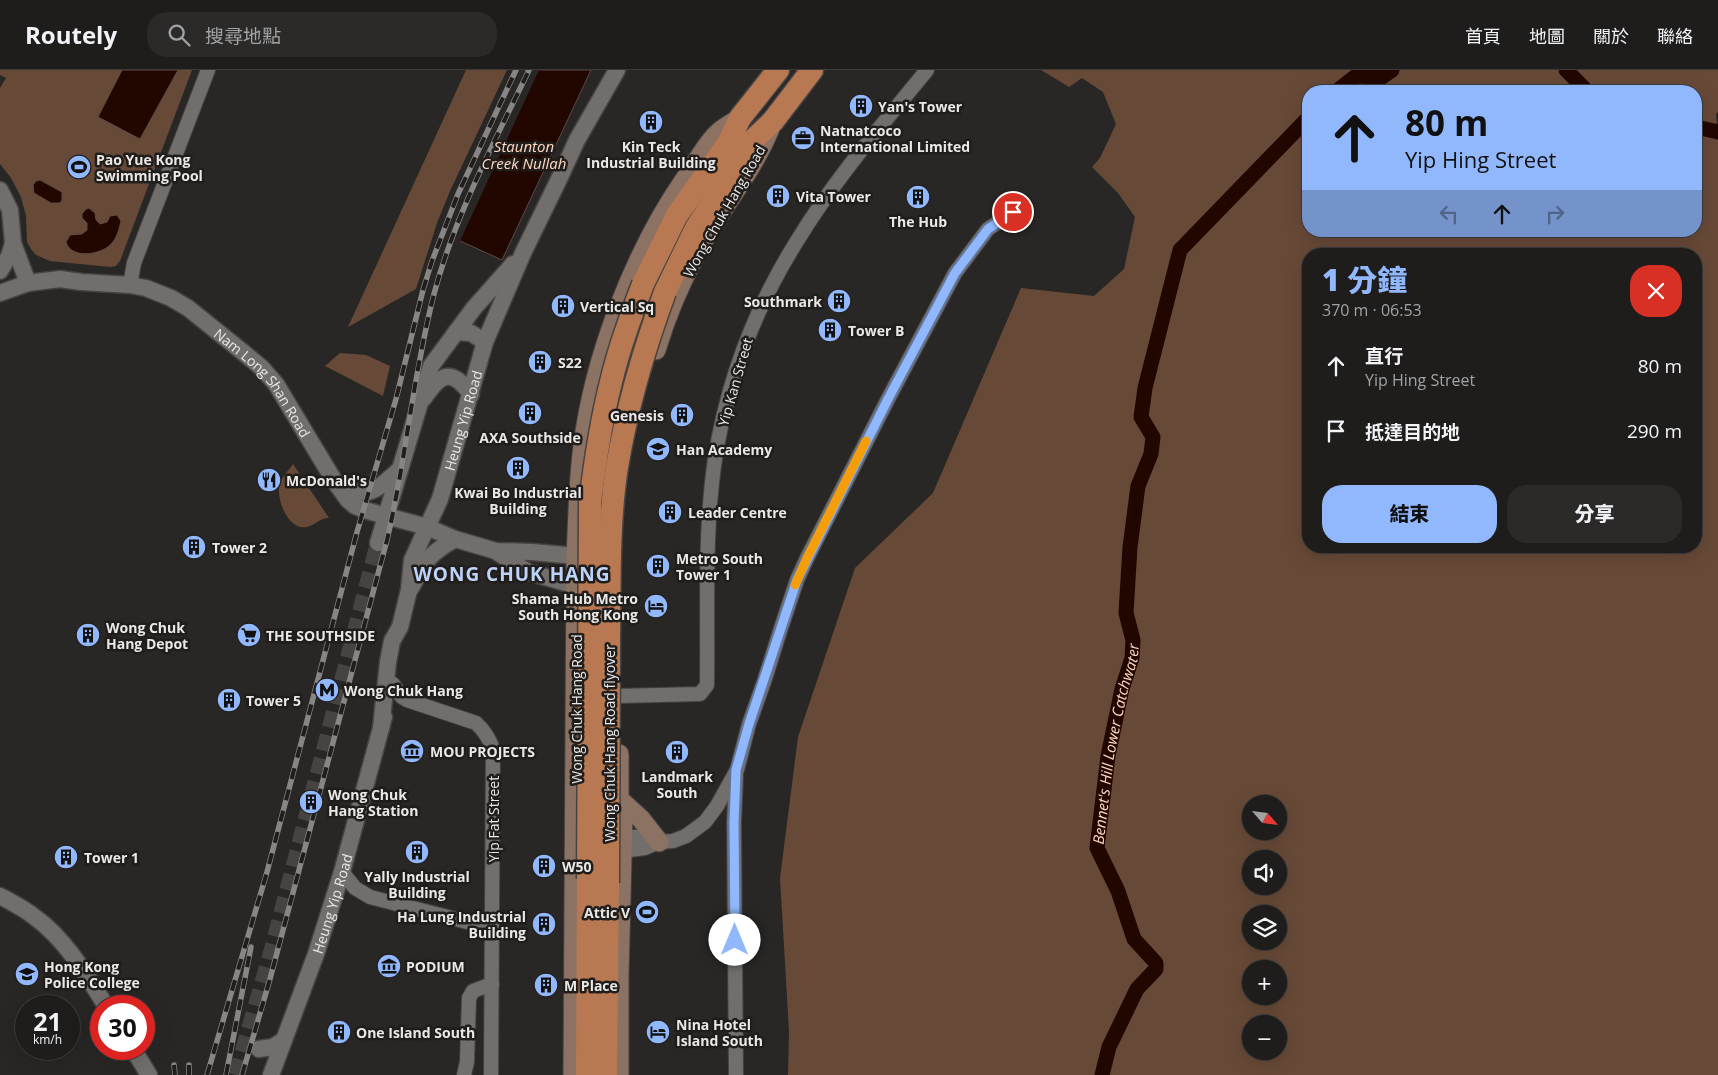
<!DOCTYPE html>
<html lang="zh-TW">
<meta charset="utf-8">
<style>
:root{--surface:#1f1d1c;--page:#2c2a29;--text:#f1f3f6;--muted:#a1a2a3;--line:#3c3b3b;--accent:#91b8fd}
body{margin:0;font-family:"Open Sans","Noto Sans TC",sans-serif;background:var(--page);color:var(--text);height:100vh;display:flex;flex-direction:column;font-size:19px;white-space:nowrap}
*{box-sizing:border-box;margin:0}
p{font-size:16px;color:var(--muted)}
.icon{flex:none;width:28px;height:28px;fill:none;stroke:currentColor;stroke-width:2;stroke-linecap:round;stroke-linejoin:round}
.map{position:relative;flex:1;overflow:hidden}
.side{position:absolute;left:1302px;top:178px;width:400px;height:305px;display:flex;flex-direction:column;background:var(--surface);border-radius:20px;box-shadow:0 5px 20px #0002,0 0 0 1px var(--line)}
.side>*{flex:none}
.banner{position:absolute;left:1302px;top:15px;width:400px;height:152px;border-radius:20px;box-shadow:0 5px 20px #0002,0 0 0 1px var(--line);background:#91b8fd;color:#111;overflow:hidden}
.needle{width:32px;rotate:118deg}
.buttons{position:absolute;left:1242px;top:725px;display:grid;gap:10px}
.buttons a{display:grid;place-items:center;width:45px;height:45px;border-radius:50%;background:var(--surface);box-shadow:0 5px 20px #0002,0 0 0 1px var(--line);font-size:25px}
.speed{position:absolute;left:15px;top:925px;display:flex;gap:10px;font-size:25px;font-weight:700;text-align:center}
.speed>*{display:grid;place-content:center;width:65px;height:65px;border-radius:50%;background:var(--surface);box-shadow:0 5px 20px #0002,0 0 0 1px var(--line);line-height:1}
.speed small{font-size:12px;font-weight:400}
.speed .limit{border:8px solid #d22;background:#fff;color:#111}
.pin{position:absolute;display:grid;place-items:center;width:42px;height:42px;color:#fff;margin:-21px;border:2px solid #fff;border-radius:50%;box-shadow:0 1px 5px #0007}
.me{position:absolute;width:55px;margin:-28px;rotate:0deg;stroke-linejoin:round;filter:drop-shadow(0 0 4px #0008)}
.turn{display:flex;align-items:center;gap:18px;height:105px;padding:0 20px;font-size:22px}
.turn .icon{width:65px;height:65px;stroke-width:2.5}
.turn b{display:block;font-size:35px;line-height:42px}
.lanes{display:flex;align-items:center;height:48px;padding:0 20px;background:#0003;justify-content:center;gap:25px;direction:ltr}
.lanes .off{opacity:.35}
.round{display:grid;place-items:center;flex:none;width:52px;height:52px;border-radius:20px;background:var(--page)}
.overview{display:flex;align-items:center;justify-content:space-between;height:85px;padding:0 20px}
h1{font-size:30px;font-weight:800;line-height:38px;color:var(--accent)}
.button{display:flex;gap:10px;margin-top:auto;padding:10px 20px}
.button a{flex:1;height:58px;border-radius:20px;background:var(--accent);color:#111;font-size:20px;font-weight:800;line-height:58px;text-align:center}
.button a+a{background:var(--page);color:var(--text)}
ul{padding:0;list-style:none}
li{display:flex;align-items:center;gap:15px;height:65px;padding:0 20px}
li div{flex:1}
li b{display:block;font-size:19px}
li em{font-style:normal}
header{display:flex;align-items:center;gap:30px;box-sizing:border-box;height:70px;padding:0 25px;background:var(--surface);border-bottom:1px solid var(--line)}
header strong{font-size:24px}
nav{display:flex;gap:28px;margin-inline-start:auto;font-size:18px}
.search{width:350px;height:45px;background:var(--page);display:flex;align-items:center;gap:12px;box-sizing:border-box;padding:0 18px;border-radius:20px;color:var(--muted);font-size:19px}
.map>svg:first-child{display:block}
.green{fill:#674937;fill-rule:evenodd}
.water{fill:#220700;stroke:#5e4a45}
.pier{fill:#292725}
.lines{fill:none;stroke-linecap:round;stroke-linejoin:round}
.canal{stroke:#220700;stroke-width:15}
.tertiary-tunnel{stroke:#464442;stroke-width:16;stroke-dasharray:16 8;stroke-linecap:butt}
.minor-casing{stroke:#464342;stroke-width:16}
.tertiary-casing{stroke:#464342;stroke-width:19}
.secondary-casing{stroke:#464342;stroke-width:21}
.trunk-casing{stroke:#464342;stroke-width:25}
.minor{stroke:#716e6c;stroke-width:14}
.tertiary{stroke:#716e6c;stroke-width:16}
.secondary{stroke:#8c7262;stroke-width:19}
.trunk{stroke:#b87952;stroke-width:22}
.rail-casing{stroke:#888685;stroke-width:5.5}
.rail{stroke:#201d1b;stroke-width:4;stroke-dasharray:11;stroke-linecap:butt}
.trunk-bridge-casing{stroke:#464342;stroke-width:25;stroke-linecap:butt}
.trunk-bridge{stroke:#b87952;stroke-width:22}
.route-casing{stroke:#5e78a4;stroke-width:12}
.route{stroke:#91b8fd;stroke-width:9}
.slow{stroke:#f59e0b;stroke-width:9}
.labels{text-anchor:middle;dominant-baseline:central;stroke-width:5;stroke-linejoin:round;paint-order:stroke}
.poi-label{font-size:14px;font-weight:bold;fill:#eae8e7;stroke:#201d1b;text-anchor:start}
.street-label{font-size:14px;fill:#eae8e7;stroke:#201d1b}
.water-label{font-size:15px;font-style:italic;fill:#fed8c3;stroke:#201d1b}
.district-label{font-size:19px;font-weight:bold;letter-spacing:1px;fill:#bdd3fa;stroke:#201d1b}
</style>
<header>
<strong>Routely</strong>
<div class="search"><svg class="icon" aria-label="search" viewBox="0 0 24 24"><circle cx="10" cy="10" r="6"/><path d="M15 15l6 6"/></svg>搜尋地點</div>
<nav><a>首頁</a><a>地圖</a><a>關於</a><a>聯絡</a></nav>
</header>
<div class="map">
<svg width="1718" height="1005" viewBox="0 0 1718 1005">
<rect width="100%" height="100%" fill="#292725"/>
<g class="green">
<path d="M0,0H192L120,191L116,196L110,197L50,191L36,185L31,179L27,172L26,146L21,127L11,108L0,94V18L6,8L0,5Z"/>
<path d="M466,0H507L450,121L437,153L416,219L348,257Z"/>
<path d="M1041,0H1718V42L1716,44L1718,71V1005H788L789,961L780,808L798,667L855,498L933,423L1021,218L1094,226L1124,199L1135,147L1118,123L1092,97L1100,88L1116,54L1103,22L1082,8L1069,17ZM1309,21H1696V161H1309ZM1309,184H1696V476H1309ZM1251,734H1279V761H1251ZM1251,789H1279V816H1251ZM1251,844H1279V871H1251ZM1251,899H1279V926H1251ZM1251,954H1279V981H1251Z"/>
<path d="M340,283L366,285L390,296L383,326L325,296Z"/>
<path d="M293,394L329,448C319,448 316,455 307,457C288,461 275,428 280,413C282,407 289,400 293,394Z"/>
</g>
<g class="water">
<path d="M122,0H178L140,69L98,47Z"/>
<path d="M537,0H591L502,190L458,170Z"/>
<path d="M40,110L62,122V130L60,133H51L34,123L33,115L36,111Z"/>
<path d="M89,138L95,143L96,150L100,154L107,152L110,146L117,145L121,151C119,161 116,170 109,176C98,185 71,189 66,172L70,165L82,164L87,160V153L82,148V144L86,139Z"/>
</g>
<path class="pier" d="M534,0H539L459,173L456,172V169Z"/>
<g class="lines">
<g class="canal">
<path d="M1566,0L1587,21"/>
<path d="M1337,21L1356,6L1382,7L1392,0"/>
<path d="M1696,57L1718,62"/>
<path id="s1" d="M1102,1005L1109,977L1137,919L1156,899V893L1134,869L1118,821L1097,778L1108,686L1122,619L1132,588L1133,570L1126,543L1130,477L1138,416L1151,384L1153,367L1141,347L1145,318L1180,180L1309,47"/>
</g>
<path class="tertiary-tunnel" d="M236,1005L271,883L378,473"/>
<g class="minor-casing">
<g id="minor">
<path d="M130,215L134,193L208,0"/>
<path d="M393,614L402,627L407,630L476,653C485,661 489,668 493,679L491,1005"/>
<path d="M618,626L700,624L707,615C708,540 704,463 715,389C727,312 755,238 797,171C834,110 882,55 927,0"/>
<path d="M621,767H643L659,772"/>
<path d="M621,781L645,778L659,772L673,771L686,766L705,752L717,736L737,700L749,654L765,609L781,558L797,510L807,488L888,329L955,203L988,159L1013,142"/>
<path d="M342,802L355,818L370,827L471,853L492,854"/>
<path d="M464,1005L467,992L469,928L473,921L492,914"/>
<path d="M736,1005L734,753L736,706"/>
</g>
</g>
<g class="tertiary-casing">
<g id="tertiary">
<path d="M0,120L10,140L13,173L28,213"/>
<path d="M0,201L9,186L13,173"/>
<path id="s2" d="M0,223L28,213L60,209L81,212L130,215L146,218L171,228L188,238L244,283L262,298L276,314L335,412L348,430L355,436L368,441L427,457L455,469L496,481L532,482L576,486L588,491"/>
<path d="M456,262L471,263L485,272"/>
<path d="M424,328C441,303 451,298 471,324"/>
<path d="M335,412C369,428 371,425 398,401"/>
<path d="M378,473L431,296L474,238L513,194"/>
<path d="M497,482L528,502L577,516"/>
<path d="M411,518C426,491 427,485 455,469"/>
<path id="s3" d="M381,658L388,592L392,571L400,557L409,520L412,490L440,429L485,272L523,183L560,107L577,70L617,0"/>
<path d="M0,826C13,833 25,839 36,848C66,870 87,906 106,936"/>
<path d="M133,979L149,1005"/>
<path d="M259,979L273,977L284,970"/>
<path id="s4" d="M271,1005L316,884L342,802L384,647"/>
</g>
</g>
<g class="secondary-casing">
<g id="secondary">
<path d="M656,280C668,240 688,196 709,161C730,127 756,94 771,56"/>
<path d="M619,729L641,749L659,772"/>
<path d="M573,1005L576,486C578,450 578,413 583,376C594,287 634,183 685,109C694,97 707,72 718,63C724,57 733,53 740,48"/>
<path d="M619,1005V906L623,746L619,729V684"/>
</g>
</g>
<g class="trunk-casing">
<g id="trunk">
<path d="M643,214L677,145L729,72L740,48L778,0"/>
<path d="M665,222L696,158L744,83L750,73L773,51L812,0"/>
<path d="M587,1005L588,809"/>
<path d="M606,1005L608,813"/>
</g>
</g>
<use href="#minor" class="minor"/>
<use href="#tertiary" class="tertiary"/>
<use href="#secondary" class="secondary"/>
<use href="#trunk" class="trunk"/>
<g class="rail-casing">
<g id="rail">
<path d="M174,995L175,1005"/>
<path d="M189,995V1005"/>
<path d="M207,1005L267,802L357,462L396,329L423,220L432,191L458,124L516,0"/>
<path d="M226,1005L251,877"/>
<path d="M242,1005L270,909L387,470C406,389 413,305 434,224C455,145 494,73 529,0"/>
</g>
</g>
<use href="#rail" class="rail"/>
<g class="trunk-bridge-casing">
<g id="trunk-bridge">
<path d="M588,809L590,433C595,392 601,351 611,312C619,278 631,246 643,214"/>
<path d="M608,813C608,732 609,651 609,571C610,513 608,454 617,397C627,337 644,279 665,222"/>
</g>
</g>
<use href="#trunk-bridge" class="trunk-bridge"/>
</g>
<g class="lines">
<g class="route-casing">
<path id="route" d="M735,870L734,753L736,700L749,654L797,510L888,329L955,203L988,159L1013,142"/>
</g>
<use href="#route" class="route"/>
<path class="slow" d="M795,515L807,488L866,371"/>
</g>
<defs>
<g id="building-disc" transform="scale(1.25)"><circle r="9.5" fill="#91b8fd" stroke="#201d1b"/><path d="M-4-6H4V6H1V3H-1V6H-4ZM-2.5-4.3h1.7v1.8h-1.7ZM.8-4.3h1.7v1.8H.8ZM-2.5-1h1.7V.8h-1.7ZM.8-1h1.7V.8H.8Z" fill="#111"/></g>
<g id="office-disc" transform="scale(1.25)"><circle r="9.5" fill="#91b8fd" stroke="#201d1b"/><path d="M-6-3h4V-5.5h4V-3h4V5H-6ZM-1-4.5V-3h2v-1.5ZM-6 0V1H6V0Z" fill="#111"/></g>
<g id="stadium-disc" transform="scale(1.25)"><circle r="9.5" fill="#91b8fd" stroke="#201d1b"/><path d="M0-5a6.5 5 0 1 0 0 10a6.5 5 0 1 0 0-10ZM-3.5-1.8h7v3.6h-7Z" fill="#111"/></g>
<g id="school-disc" transform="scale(1.25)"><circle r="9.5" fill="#91b8fd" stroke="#201d1b"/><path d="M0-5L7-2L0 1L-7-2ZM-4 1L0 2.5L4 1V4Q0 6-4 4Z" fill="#111"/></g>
<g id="restaurant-disc" transform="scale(1.25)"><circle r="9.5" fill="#91b8fd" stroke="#201d1b"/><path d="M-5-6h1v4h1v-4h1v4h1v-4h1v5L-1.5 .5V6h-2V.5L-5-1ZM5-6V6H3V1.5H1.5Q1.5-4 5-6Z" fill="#111"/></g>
<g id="hotel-disc" transform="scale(1.25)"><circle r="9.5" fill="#91b8fd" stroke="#201d1b"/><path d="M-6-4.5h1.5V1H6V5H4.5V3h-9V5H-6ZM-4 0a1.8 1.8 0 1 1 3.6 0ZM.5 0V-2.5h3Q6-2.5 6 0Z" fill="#111"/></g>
<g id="supermarket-disc" transform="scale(1.25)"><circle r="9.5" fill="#91b8fd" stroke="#201d1b"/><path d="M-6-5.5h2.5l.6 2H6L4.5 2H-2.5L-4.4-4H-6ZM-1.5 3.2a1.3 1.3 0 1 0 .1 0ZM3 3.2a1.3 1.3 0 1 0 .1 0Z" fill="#111"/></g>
<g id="metro-disc" transform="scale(1.25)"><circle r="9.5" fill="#91b8fd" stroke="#201d1b"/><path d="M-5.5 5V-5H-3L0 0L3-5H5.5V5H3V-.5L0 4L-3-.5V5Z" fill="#111"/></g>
<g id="museum-disc" transform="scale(1.25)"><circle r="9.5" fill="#91b8fd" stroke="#201d1b"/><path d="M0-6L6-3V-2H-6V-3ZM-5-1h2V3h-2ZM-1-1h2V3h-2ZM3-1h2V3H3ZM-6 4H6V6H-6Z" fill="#111"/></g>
<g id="university-disc" transform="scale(1.25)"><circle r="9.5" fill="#91b8fd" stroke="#201d1b"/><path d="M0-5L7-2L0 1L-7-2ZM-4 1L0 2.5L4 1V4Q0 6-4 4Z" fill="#111"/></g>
</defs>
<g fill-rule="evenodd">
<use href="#building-disc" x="861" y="36"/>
<use href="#building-disc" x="651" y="52"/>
<use href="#office-disc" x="803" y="68"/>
<use href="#stadium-disc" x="79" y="97"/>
<use href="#building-disc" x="778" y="126"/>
<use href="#building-disc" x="918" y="127"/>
<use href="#building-disc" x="839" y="231"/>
<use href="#building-disc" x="563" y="236"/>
<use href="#building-disc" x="830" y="260"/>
<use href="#building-disc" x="540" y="292"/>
<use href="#building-disc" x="530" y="343"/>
<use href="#building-disc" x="682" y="345"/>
<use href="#school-disc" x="658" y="379"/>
<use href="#building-disc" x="518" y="398"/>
<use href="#restaurant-disc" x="269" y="410"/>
<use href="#building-disc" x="670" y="442"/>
<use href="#building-disc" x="194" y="477"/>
<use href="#building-disc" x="658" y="496"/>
<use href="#hotel-disc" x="656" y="536"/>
<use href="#building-disc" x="88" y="565"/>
<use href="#supermarket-disc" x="249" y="565"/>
<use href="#metro-disc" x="327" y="620"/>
<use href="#building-disc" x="229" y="630"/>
<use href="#museum-disc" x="412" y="681"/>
<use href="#building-disc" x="677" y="682"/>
<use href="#building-disc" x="311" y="732"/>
<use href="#building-disc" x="417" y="782"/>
<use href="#building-disc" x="66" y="787"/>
<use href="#building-disc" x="544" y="796"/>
<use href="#stadium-disc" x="647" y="842"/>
<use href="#building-disc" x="544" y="854"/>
<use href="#museum-disc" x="389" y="896"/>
<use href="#university-disc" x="27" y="904"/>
<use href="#building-disc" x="546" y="915"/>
<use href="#building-disc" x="339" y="962"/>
<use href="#hotel-disc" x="658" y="962"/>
</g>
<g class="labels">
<g class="poi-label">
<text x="878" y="36">Yan's Tower</text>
<text x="820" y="60">Natnatcoco<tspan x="820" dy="16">International Limited</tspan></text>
<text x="651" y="76" text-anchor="middle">Kin Teck<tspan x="651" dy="16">Industrial Building</tspan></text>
<text x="96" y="89">Pao Yue Kong<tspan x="96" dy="16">Swimming Pool</tspan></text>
<text x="796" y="126">Vita Tower</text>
<text x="918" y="151" text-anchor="middle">The Hub</text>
<text x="822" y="231" text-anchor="end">Southmark</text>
<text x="580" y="236">Vertical Sq</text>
<text x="848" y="260">Tower B</text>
<text x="558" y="292">S22</text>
<text x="664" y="345" text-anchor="end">Genesis</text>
<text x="530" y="367" text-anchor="middle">AXA Southside</text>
<text x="676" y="379">Han Academy</text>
<text x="286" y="410">McDonald's</text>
<text x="518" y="422" text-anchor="middle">Kwai Bo Industrial<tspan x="518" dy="16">Building</tspan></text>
<text x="688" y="442">Leader Centre</text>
<text x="212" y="477">Tower 2</text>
<text x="676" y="488">Metro South<tspan x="676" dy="16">Tower 1</tspan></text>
<text x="638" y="528" text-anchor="end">Shama Hub Metro<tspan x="638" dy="16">South Hong Kong</tspan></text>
<text x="106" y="557">Wong Chuk<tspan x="106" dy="16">Hang Depot</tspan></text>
<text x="266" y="565">THE SOUTHSIDE</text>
<text x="344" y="620">Wong Chuk Hang</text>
<text x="246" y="630">Tower 5</text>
<text x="430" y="681">MOU PROJECTS</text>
<text x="677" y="706" text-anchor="middle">Landmark<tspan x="677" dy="16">South</tspan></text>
<text x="328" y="724">Wong Chuk<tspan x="328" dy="16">Hang Station</tspan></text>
<text x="84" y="787">Tower 1</text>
<text x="562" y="796">W50</text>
<text x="417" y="806" text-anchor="middle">Yally Industrial<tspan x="417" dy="16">Building</tspan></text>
<text x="630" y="842" text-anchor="end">Attic V</text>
<text x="526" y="846" text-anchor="end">Ha Lung Industrial<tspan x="526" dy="16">Building</tspan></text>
<text x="44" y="896">Hong Kong<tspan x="44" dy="16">Police College</tspan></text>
<text x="406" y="896">PODIUM</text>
<text x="564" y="915">M Place</text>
<text x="676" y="954">Nina Hotel<tspan x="676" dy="16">Island South</tspan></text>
<text x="356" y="962">One Island South</text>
</g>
<g class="street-label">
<text transform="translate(724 141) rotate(-60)">Wong Chuk Hang Road</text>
<text transform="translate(735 312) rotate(-74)">Yip Kan Street</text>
<text stroke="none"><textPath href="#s2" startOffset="302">Nam Long Shan Road</textPath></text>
<text stroke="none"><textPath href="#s3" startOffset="321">Heung Yip Road</textPath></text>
<text transform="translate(576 639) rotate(-90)">Wong Chuk Hang Road</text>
<text transform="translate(609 673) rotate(-90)">Wong Chuk Hang Road flyover</text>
<text transform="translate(493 749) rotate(-90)">Yip Fat Street</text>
<text stroke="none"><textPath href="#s4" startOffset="182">Heung Yip Road</textPath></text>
</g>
<g class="water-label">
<text x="524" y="76">Staunton<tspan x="524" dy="17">Creek Nullah</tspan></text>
<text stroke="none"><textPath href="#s1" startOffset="364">Bennet's Hill Lower Catchwater</textPath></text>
</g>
<g class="district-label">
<text x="512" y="504">WONG CHUK HANG</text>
</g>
</g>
</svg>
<div class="buttons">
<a><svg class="needle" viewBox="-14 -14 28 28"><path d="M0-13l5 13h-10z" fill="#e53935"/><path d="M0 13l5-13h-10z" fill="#a1a2a3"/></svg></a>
<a><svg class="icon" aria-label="sound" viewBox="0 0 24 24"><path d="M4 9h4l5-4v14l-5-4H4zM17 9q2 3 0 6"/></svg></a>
<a><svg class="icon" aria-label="layers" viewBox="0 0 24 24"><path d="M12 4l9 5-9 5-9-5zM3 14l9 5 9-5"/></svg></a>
<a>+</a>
<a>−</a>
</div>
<div class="speed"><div>21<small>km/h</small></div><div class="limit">30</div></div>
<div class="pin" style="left:1013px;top:142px;background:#d93025"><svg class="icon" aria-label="arrive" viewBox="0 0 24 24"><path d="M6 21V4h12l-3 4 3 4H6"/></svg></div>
<svg class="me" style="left:735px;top:870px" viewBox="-20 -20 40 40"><circle r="19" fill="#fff"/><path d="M0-13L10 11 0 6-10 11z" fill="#91b8fd"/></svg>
<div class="banner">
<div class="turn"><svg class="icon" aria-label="ahead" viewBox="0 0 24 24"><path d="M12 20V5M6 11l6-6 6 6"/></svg><div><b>80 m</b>Yip Hing Street</div></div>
<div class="lanes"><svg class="icon off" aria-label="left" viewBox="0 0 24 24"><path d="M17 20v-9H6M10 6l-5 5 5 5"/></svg><svg class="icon" aria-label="ahead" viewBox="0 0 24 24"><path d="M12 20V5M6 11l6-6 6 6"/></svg><svg class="icon off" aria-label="right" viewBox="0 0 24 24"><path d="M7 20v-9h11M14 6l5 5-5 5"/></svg></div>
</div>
<section class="side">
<div class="overview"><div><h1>1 分鐘</h1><p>370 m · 06:53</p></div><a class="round" style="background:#d93025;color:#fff"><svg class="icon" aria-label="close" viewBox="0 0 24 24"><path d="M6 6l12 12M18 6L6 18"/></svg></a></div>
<ul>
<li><svg class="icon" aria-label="ahead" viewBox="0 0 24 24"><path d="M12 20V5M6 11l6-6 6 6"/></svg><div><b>直行</b><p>Yip Hing Street</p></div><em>80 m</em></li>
<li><svg class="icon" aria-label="arrive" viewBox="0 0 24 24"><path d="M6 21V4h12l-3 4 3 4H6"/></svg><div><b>抵達目的地</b></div><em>290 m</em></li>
</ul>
<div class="button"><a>結束</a><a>分享</a></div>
</section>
</div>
